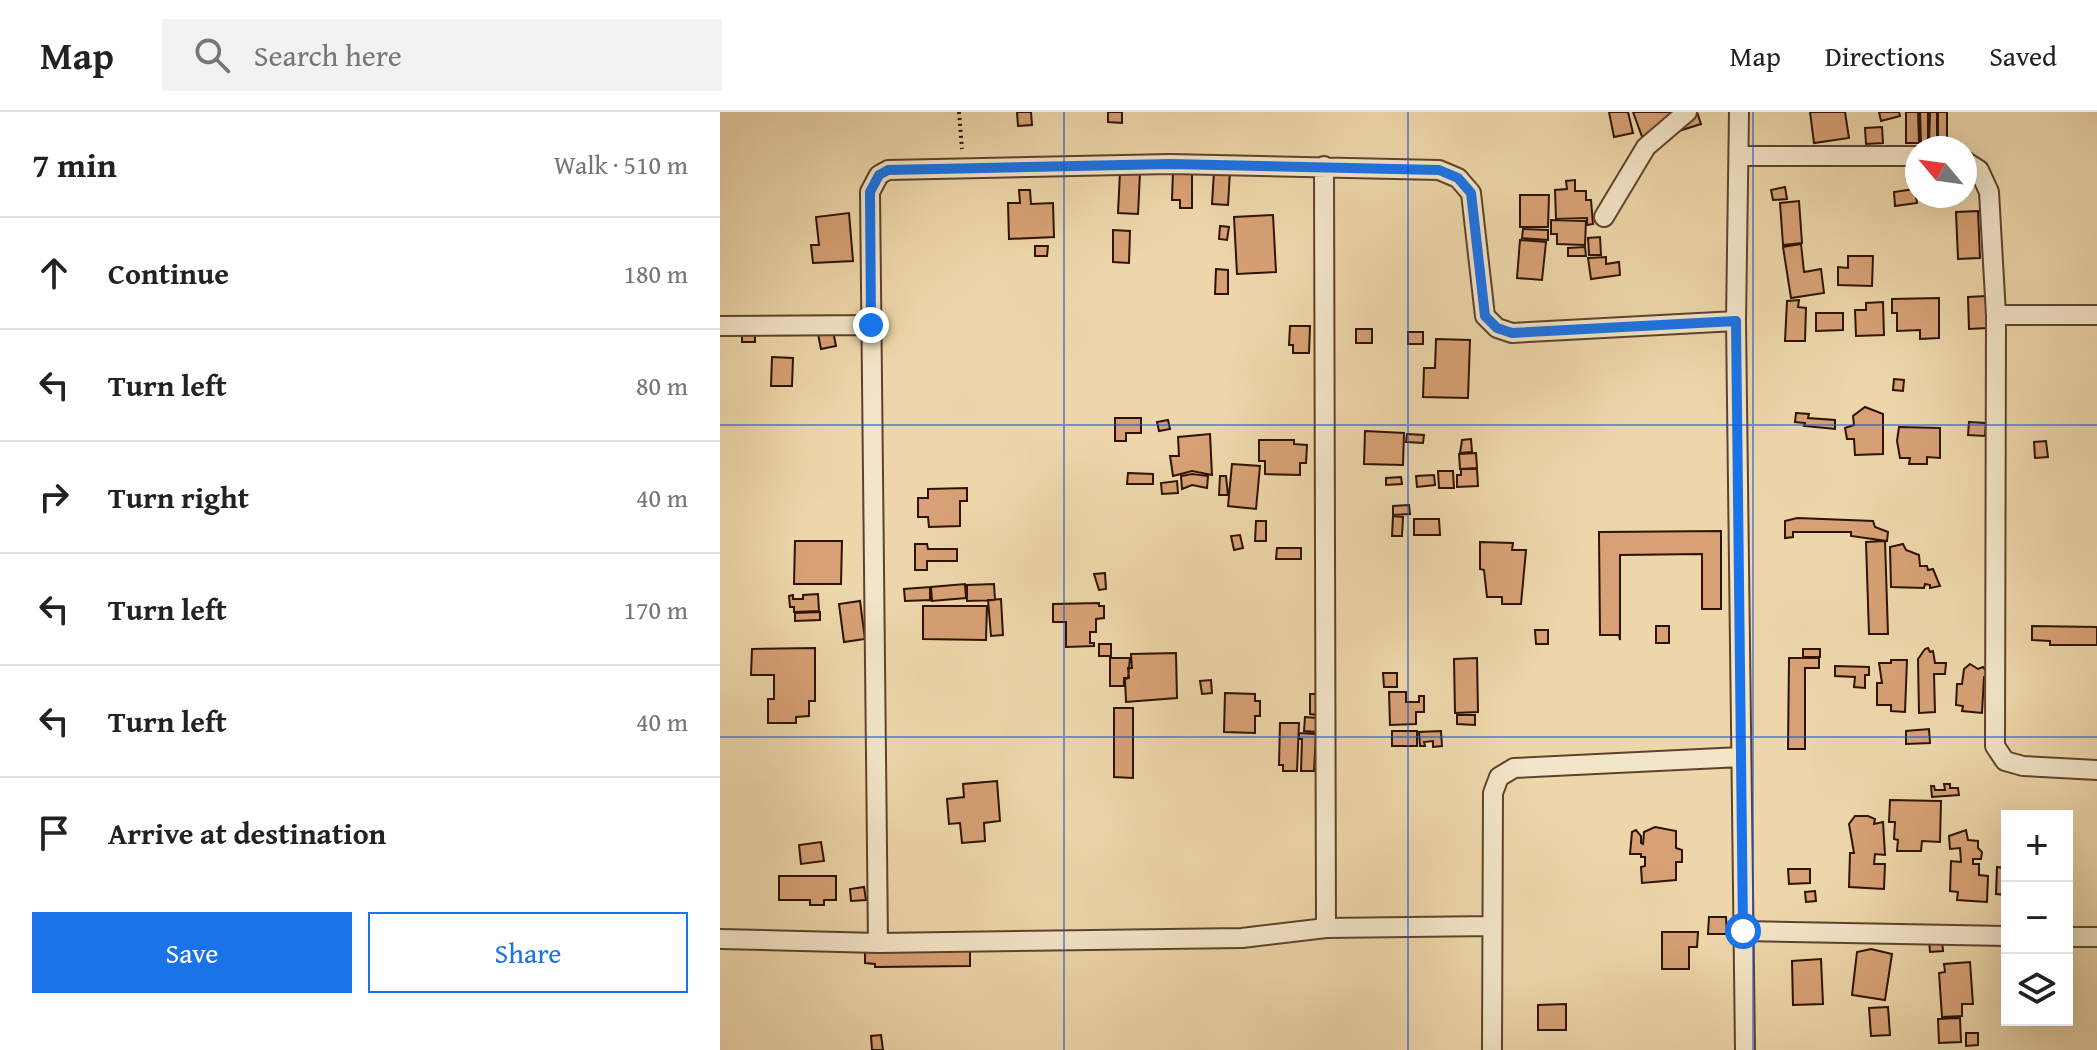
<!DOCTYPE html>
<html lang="en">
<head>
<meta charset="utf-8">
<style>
  :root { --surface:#fff; --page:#f2f2f2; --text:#222; --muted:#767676; --line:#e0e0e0; --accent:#1a73e8 }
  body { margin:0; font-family:"Gentium Book Plus",serif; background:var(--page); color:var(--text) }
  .controls { position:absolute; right:24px; bottom:24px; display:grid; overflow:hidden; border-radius:0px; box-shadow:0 8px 32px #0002 }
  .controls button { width:72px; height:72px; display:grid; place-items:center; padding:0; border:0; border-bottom:2px solid var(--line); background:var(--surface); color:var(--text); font:40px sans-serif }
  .compass { position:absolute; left:1185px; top:24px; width:72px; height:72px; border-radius:50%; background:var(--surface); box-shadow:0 8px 32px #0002; rotate:299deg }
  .stop { position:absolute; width:24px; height:24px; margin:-18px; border:6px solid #1a73e8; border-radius:50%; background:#fff }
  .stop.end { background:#1a73e8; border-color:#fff; box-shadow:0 2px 8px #0008 }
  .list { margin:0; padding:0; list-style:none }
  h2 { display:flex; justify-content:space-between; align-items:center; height:104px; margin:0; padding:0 32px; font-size:34px }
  h2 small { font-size:26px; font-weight:400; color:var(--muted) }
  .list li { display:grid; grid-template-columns:52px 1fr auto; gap:24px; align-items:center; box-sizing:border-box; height:112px; padding:0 32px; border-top:2px solid var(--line) }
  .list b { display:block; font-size:30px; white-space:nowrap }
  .list em { font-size:26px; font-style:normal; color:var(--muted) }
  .actions { display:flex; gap:16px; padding:24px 32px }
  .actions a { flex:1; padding:18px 0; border:2px solid var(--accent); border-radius:0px; text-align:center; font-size:28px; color:var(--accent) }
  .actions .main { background:var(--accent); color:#fff }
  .icon { flex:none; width:44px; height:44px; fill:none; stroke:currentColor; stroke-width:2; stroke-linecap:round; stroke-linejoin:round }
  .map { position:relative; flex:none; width:1377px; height:938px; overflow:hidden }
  header { display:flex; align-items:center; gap:48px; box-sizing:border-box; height:112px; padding:0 40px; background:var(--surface); border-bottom:2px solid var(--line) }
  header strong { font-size:38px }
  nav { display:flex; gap:44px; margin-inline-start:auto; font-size:28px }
  .search { width:560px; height:72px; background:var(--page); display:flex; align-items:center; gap:20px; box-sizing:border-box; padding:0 28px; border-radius:0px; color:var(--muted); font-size:30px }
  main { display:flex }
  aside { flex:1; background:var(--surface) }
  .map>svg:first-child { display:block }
  .building { fill:#d7a175; stroke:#2e1200; stroke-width:2 }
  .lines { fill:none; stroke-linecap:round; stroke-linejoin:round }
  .street-casing { stroke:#5e432a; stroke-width:22 }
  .path { stroke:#2e1200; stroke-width:4; stroke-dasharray:2 4; stroke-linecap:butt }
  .street { stroke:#f3e5c8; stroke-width:18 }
  .route { stroke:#1a73e8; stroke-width:10 }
  .grid { fill:none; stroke:#1d4ed8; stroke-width:2; stroke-opacity:0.55 }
</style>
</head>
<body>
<header>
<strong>Map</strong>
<div class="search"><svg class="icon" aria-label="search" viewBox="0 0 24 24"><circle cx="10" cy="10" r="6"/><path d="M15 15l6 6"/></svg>Search here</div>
<nav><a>Map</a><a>Directions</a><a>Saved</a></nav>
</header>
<main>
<aside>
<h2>7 min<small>Walk · 510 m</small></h2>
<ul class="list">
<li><svg class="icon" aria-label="ahead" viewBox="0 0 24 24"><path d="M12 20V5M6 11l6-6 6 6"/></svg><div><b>Continue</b></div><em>180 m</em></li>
<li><svg class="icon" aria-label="left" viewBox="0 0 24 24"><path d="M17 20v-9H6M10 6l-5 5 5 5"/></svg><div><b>Turn left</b></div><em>80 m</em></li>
<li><svg class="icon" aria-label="right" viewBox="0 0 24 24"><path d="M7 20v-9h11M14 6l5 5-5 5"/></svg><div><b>Turn right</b></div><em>40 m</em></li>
<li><svg class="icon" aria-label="left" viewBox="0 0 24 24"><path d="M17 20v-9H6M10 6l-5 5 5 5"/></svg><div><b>Turn left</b></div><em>170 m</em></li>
<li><svg class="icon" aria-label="left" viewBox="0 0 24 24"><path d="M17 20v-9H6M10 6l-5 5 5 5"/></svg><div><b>Turn left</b></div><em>40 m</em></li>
<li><svg class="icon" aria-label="arrive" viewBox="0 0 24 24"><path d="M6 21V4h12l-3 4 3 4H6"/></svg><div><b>Arrive at destination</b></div></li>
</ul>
<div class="actions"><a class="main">Save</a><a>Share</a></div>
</aside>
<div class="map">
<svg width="1377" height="938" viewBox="0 0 1377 938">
  <rect width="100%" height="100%" fill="#edd7aa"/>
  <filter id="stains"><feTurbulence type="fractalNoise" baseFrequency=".0025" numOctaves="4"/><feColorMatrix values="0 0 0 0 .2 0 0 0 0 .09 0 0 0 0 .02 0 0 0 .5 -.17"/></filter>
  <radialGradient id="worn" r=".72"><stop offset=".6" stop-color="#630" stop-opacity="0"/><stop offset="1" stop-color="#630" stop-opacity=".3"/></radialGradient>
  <path class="building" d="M297,0H311L312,13L298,14Z
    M388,0H402V11L388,10Z
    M889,0H908L913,21L894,25Z
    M913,0H977L981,12L924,30Z
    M1090,0H1125L1129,26L1094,31Z
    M1159,0H1179L1180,4L1161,9Z
    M1186,0H1198L1199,31H1186Z
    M1200,0H1208V31L1201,32Z
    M1210,0H1217V32H1209Z
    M1218,0H1227V31H1218Z
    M1162,15L1163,31L1146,32L1145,16Z
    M453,59L472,60V96H460V88H452Z
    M494,59H510L508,93L492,92Z
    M400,60L420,61L418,102L398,101Z
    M855,68V79H866V88H871L873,112L867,113V106L836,107L835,78L847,77L846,69Z
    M1065,75L1067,87L1053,88L1051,78Z
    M1195,77L1197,91L1175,94L1174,80Z
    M299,78H310L311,92L333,91L334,125L289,127L288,91H300Z
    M800,83H829L828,115H800Z
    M1079,89L1082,131L1063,133L1060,91Z
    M1258,99L1260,146L1238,147L1236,100Z
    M129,101L133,149L93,151L91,133H99L96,105Z
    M553,103L556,160L517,162L514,105Z
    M831,108L866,109L865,133L837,132V122H831Z
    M500,114L509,115L507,128L499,127Z
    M803,117L828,118V128L802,126Z
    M393,118L410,119L409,151L393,150Z
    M880,125L881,143H869L868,126Z
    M800,128L826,130L822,168L797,166Z
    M1081,132L1084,160L1101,157L1104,181L1071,186L1063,135Z
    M315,134H328L327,144H315Z
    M865,135L866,144H848V136Z
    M1128,144H1153L1152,174L1118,173V155L1128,156Z
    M886,145V152L899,150L900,163L871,167L868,146Z
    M496,157L508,158V182H495Z
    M1266,184L1267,216L1249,217L1248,185Z
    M1219,186V226L1200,227V218L1177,219V201H1172V187Z
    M1079,188L1078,195L1086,196L1085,229H1065L1067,189Z
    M1163,190L1164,223L1136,224L1135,198H1146V191Z
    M1096,201H1123V218L1096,219Z
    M570,214H590L589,241H573V233H569Z
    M636,217H652V231H636Z
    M22,218H35V230H22Z
    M113,219L116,234L101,237L98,222Z
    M688,220H703V232H688Z
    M716,227L750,228L748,286L703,285L704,256H715Z
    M52,245L73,246L72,274H51Z
    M1174,267L1184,268L1183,279L1173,278Z
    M1145,295L1163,302V342L1135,343L1134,327H1127L1125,316L1134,313L1133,304Z
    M1076,301L1089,302L1088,306L1115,308V317L1084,314L1085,311L1075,310Z
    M395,306H421V321H406V329H395Z
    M448,308L450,317L439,319L437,310Z
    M1249,310L1266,311L1265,324L1248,323Z
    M1179,315L1220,316V346L1207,345V352H1189L1190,346H1180L1177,329Z
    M645,319L684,321L683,353L644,352Z
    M490,322L492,363L472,359L453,364L450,344H459L458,325Z
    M687,322L704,323L703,331L686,330Z
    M751,327L752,340L740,341L742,328Z
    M539,328H574V332L587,333L586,351H580V363L545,362V349H539Z
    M1326,329L1328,345L1315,346L1314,330Z
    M756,341L757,356L740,357L739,342Z
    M512,352L540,354L536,397L508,394Z
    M741,357H757L758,374L737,375V363H741Z
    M718,359H733L734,376H719Z
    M408,361L433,362V372H407Z
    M472,362L488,364L487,376L472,373L462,377L461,364Z
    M714,363L715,373L697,375L696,364Z
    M500,364H506L508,383H499Z
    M681,365L682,372L666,373V366Z
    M457,369L458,381L442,382L441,371Z
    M247,376V389H240V414L209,415L208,405H198V386H208V377Z
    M689,393L690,402L673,403V394Z
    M673,404L683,405L682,424H672Z
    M1077,406L1153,409L1155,415L1168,420L1167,429L1131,424V420H1073V425L1065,426V409Z
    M694,407H719L720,423H694Z
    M536,409H546V429H535Z
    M1001,419V497H982V442L900,443V528L899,523H880L879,420Z
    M520,423L523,436L514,438L511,424Z
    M75,429H122L121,472H74Z
    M1165,429L1168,522H1149L1146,430Z
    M760,430L793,431L792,438H806L801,492H782V485H767L764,458L760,457Z
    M195,432H207L208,437H237V449H207V458H195Z
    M1183,432L1186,438L1199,443L1200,454H1207L1208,458L1213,457L1220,474L1210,476V473L1205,472L1204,476L1171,475L1170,435Z
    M557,436H581V447H556Z
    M385,461L386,477L379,478L374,462Z
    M245,472L246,486L212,489L211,475Z
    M274,472L275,488L247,489V473Z
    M210,475V488L185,489L184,477Z
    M98,482L99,499L74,500V495H70L69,484L73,483V487H83V483Z
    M281,487L283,523L271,524L268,488Z
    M140,489L145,527L124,530L119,492Z
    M379,491V494H384V506L376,507V520H370V531H374V534L346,535V510H333V492Z
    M203,494H267L266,528L203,527Z
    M100,500V508L75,509V501Z
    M936,514H949V531H936Z
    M1312,514L1377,515V533H1330V529L1312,528Z
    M815,518H828V532H816Z
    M379,532H391V544H379Z
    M95,536V589H89V604L76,605V611H48V587H54V563H31L32,537Z
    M1208,536L1210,540L1213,539L1215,551H1226L1225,562H1214L1215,600L1199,601L1198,547L1205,537Z
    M1083,537H1100V545H1083Z
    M456,541L457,586L406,590L405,567L409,566L408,556H412L411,542Z
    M390,546H410L408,566H404V574H390Z
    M757,546L758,600L735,601L734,547Z
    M1069,546H1099V556H1085V637H1068Z
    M1171,548H1187L1185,600L1171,599V593H1157V571H1162L1159,551H1171Z
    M1250,552L1258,557L1263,555L1271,564L1264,565L1262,601L1242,599L1243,594L1236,593L1237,572H1242L1244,557Z
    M1115,554L1149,555V563H1145V576L1134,575L1135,565L1115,564Z
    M663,561H677V575H664Z
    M491,568L492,581L482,582L480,569Z
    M669,580H686V590H699V584H704V600H696V612L670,613Z
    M505,581L535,582V589H540V604H535V621L504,620Z
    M590,582H599L598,603L590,602Z
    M394,596H413V666L394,665Z
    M737,603H755V613L737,612Z
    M585,605L597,606V620L584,619Z
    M560,611H579L577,659H563V653H559Z
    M1209,617L1210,631L1186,632V619Z
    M672,619H697V634H672Z
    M721,619L722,634L713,635V629L704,630L705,634H700L699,620Z
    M579,621L596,622L594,659H581L582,627H579Z
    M277,669L280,709L264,711L265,729L242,731L240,711L229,712L227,687L244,685L243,672Z
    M1224,672H1230V676H1238L1239,683L1212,685L1211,674H1214L1215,678H1225Z
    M1170,688L1221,689L1220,730L1202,729L1201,739H1177L1178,728L1174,727L1175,710H1169Z
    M1135,704H1148L1155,707L1154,712L1163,710L1165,743L1155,742L1154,752H1165L1164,777L1129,775L1130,741H1134L1129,712Z
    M935,715L956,719V736L962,738V750H956V768L922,771L921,755L925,754V745H921V742H910L912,720L916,718L921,724V731L923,732L924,720Z
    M1246,718L1248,728L1258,729V736L1262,740L1261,747H1253V752H1259V763L1268,764L1267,790L1237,788L1238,780L1230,779L1231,749L1241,750L1240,736L1230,737L1229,724Z
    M101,730L104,749L81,752L79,733Z
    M1284,752H1287V783L1276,782L1277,755L1284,756Z
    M1068,757H1090V771L1069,772Z
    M59,764H116V788H104V793H90V788H59Z
    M144,775L146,788L131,789L130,777Z
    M1095,779L1096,789L1086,790L1085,780Z
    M989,805H1006L1007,822H988Z
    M942,820H978L977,835H969V857H942Z
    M1209,828H1222L1223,839L1210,840Z
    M145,833L250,834V854L155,855V852L145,851Z
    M1151,837L1172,842L1165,888L1132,883L1137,840Z
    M1101,847L1103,892L1073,893L1072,849Z
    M1250,850L1253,892H1242V904L1222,905L1219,861L1225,860L1224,852Z
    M846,892V918H818V893Z
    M1168,895L1170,923L1151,924L1149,896Z
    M1240,906L1241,930L1219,931L1218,907Z
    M1246,921H1258V933L1246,934Z
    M161,923L163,938H152L151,924Z"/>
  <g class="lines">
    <defs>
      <path id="street" d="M1019,0L1016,209L1025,938
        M1019,44H1197
        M1245,49L1259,58L1269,80L1276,203L1275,634L1285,649L1303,654L1377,658
        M604,54L606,816
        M884,105L926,35L967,0
        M1276,203H1377
        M0,214L151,213
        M772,814L606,816L522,826L158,831L150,80L159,63L168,58L450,52L719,58L738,66L751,81L765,204L777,216L792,221L1016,209
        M1023,819L1287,824
        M1347,825H1377
        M0,827L158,831
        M772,938L773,681L779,665L794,656L1021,645"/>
    </defs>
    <use href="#street" class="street-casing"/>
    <path class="path" d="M239,0L242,37"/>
    <use href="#street" class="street"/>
  </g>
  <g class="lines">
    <path class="route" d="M151,213L150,80L159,63L168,58L450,52L719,58L738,66L751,81L765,204L777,216L792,221L1016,209L1023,819"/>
  </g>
  <path class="grid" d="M344,0V938M688,0V938M1033,0V938M0,313H1377M0,625H1377"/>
  <rect width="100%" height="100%" filter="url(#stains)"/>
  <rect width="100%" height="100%" fill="url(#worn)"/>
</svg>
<div class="controls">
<button>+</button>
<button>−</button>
<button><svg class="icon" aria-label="layers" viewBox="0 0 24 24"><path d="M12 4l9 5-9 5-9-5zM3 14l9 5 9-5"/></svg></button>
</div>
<svg class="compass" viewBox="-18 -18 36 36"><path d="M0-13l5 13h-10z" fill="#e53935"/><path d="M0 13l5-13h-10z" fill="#767676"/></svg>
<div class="stop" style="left:1023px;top:819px"></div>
<div class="stop end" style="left:151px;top:213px"></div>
</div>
</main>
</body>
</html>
